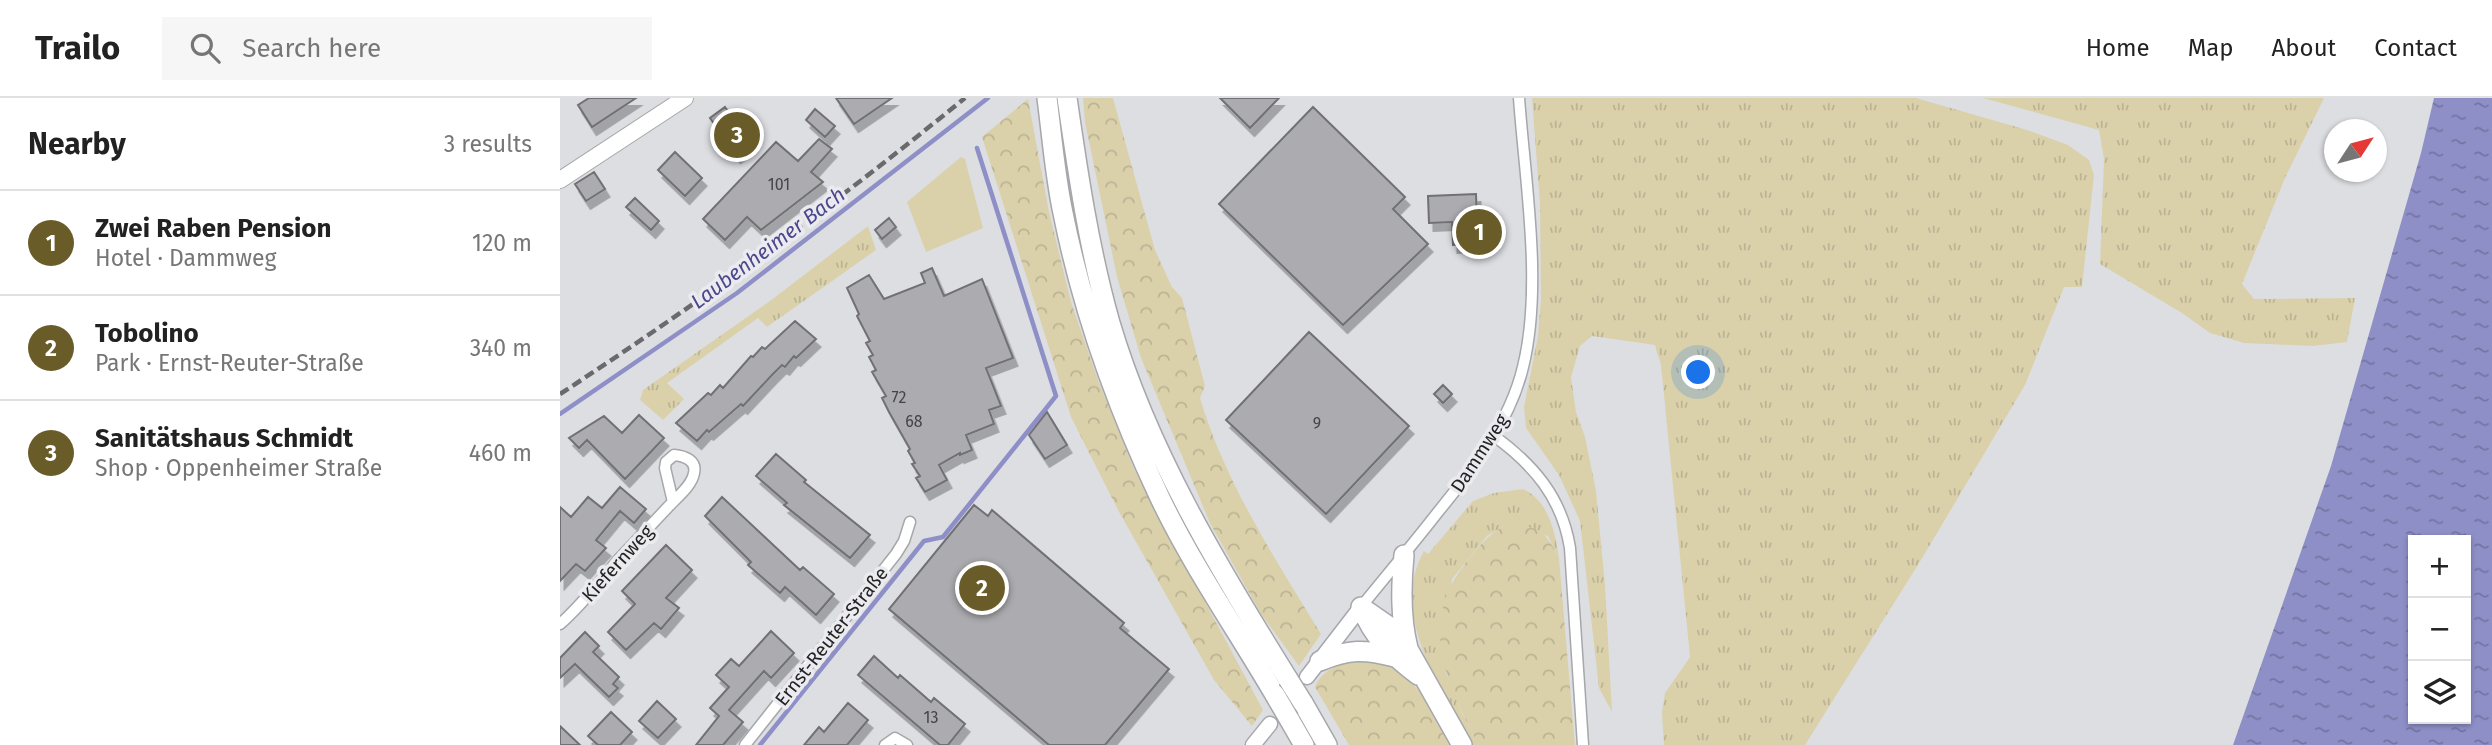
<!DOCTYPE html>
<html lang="en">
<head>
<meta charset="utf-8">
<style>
  :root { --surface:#fff; --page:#f6f6f6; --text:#222; --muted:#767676; --line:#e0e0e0; --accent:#695c29 }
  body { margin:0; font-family:"Fira Sans",sans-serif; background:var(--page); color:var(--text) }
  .controls { position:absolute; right:21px; bottom:21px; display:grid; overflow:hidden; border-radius:0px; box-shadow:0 2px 5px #0004 }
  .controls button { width:63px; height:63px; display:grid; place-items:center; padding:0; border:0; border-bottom:2px solid var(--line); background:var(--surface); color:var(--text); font:35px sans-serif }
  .compass { position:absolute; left:1764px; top:21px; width:63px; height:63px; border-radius:50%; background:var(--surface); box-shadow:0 2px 5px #0004; rotate:54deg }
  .you { position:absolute; left:1139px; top:275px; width:24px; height:24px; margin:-18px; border:5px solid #fff; border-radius:50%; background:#1a73e8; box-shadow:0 0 0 10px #1a73e833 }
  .badge { display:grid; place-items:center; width:46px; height:46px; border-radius:50%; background:var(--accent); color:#fff; font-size:23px; font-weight:700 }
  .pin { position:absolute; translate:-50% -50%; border:4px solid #fff; box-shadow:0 2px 7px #0006 }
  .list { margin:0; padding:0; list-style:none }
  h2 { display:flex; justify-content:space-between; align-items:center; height:91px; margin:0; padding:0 28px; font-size:30px }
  h2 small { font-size:23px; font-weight:400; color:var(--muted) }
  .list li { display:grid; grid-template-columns:46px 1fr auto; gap:21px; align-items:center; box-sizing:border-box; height:105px; padding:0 28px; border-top:2px solid var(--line) }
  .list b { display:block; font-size:26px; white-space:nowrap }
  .list p { margin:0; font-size:23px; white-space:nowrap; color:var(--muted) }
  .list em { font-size:23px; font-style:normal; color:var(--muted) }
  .icon { flex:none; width:38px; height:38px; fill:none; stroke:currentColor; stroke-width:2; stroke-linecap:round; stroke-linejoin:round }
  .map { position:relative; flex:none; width:1932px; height:647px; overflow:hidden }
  header { display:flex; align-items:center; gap:42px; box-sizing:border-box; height:98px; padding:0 35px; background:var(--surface); border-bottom:2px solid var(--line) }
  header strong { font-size:33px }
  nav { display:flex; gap:38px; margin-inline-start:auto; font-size:24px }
  .search { width:490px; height:63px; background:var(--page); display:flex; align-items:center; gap:18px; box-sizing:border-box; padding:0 24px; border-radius:0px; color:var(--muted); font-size:26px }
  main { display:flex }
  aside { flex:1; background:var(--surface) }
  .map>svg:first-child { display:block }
  .grass { fill:url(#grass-tufts) }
  .forest { fill:url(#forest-crowns) }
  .garden { fill:#dad1ab }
  .water { fill:url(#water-ripples); fill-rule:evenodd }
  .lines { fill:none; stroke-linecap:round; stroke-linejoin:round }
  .stream { stroke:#8e8fc7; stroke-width:4.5 }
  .building { fill:#acacb0; stroke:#717174; stroke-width:2; filter:url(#shadow) }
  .minor-casing { stroke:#a6a7aa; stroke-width:13 }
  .tertiary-casing { stroke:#a6a7aa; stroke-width:17 }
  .secondary-casing { stroke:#a6a7aa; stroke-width:18 }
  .trunk-casing { stroke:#a6a7aa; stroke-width:22 }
  .minor { stroke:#fff; stroke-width:10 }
  .tertiary { stroke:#fff; stroke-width:14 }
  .secondary { stroke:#fff; stroke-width:16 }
  .trunk { stroke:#fff; stroke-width:19 }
  .rail { stroke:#6a6a6d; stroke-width:4.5; stroke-dasharray:10 5; stroke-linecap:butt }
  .trunk-bridge-casing { stroke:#a6a7aa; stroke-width:22; stroke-linecap:butt }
  .trunk-bridge { stroke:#fff; stroke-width:19 }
  .labels { text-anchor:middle; stroke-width:7; stroke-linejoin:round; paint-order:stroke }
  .number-label { font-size:16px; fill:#454547 }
  .street-label { font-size:19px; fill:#232324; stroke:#ebebef }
  .water-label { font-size:21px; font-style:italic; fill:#4b488e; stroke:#ebebef }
</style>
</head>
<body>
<header>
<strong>Trailo</strong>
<div class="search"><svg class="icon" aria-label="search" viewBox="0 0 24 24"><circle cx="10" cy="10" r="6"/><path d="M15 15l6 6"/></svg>Search here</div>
<nav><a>Home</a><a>Map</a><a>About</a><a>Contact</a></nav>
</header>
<main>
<aside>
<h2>Nearby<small>3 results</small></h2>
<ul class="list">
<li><span class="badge">1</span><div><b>Zwei Raben Pension</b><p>Hotel · Dammweg</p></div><em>120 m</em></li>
<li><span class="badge">2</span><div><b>Tobolino</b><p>Park · Ernst-Reuter-Straße</p></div><em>340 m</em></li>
<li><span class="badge">3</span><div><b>Sanitätshaus Schmidt</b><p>Shop · Oppenheimer Straße</p></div><em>460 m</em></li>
</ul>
</aside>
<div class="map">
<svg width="1932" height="647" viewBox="0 0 1932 647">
  <defs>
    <pattern id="grass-tufts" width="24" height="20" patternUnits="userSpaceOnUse" patternTransform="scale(1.75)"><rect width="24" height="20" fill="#dad1ab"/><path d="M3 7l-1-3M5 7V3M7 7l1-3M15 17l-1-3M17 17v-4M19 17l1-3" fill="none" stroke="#bbb393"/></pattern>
    <pattern id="forest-crowns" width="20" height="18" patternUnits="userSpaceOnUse" patternTransform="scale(1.75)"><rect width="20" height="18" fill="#dad1ab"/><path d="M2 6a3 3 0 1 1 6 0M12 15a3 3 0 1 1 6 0" fill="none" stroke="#bbb393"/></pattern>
    <pattern id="water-ripples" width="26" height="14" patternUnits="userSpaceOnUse" patternTransform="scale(1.75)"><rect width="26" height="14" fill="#8e8fc7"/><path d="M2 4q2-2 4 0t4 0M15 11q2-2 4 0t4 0" fill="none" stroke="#7474a1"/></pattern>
    <filter id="shadow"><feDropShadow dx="4.5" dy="8" stdDeviation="0" flood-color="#0004"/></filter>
  </defs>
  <rect width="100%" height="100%" fill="#dddee2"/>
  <path class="grass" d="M972,0H1356L1467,32L1508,47L1529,62L1534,77L1522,189H1504L1465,287L1361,462L1245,647H1104L1102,615L1105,595L1130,559L1101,267L1095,247L1032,238L1020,248L1011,279L1016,314L1025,339L1036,393L1045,487L1052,614L1039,590L1020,423L999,377L966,330L964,309L978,238L981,201L980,106Z
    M1423,0H1764L1725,80L1682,186L1694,201L1795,200L1787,244L1753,248L1684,245L1650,235L1622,215L1540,166L1544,61L1539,32Z
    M308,128L316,152L207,229L198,220L107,285L124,301L103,322L80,302L83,292L210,203Z
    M963,391C989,403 995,434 999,460L988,438L945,427L927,438L892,481L886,575L902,615L919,647H911C882,592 828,516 864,453L868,456L913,403L934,395Z"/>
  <path class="forest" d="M523,0H553L595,152L612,189L622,200L645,288L640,300C665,384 715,461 761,536L739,568L701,516L650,425L581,260L557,179L525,24Z
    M468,1L489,114L511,204L538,282L575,373L703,612L692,628L654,582L558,412L511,319L422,39Z
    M945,427C978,428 984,430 999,460L1015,647H919C886,586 857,524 907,463C920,447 928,437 945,427Z
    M793,562C803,563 817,562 826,566C859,581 875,617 892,647H789L755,589C761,573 777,567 793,562Z"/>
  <path class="garden" d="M401,59L405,61L423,130L366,154L347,104Z"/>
  <path class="water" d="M1874,0H1932V647H1673L1771,368L1861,55ZM1853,442H1906V621H1853Z"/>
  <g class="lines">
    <path class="stream" d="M0,316L177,195L428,0
      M200,647L364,443L383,439L496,298L417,50"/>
  </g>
  <path class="building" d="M29,0H76L32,29L18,7Z
    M276,0H332L294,26Z
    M660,0H719L690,30Z
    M165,9L192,46L176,57L150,20Z
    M753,9L845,99L833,111L868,146L783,227L659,106Z
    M255,11L275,28L265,39L246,22Z
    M259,41L272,51L251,74L263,84L201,132L187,119L165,142L143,121L216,44L238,63Z
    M115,54L142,80L125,98L98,72Z
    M34,74L45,91L26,103L15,86Z
    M916,96L917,124L923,123L924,145L893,147L892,124L869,125L868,98Z
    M75,100L99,123L91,132L66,109Z
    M329,120L336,129L322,141L315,132Z
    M372,170L384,198L422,181L453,260L426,270L441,308L429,312L434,326L406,337L412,352L400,357V355L379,367L387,382L365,394L356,380L360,378L352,366L355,365L348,353L350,351L329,314L322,300L326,298L312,274L316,272L309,259L313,257L306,245L310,243L297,218L299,216L287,190L309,177L324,201L365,185L361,175Z
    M235,223L256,241L236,260L234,258L225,269L222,267L212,277L183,308L181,306L149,334L147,332L137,343L116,325L148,295L151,297L160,287L163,290L191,258L193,259L202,249L205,251Z
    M749,234L849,328L766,416L666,322Z
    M883,287L892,296L883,305L874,296Z
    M487,314L507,347L485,361L469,337Z
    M79,317L104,340L65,381L27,342L19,350L9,340L44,318L62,335Z
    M216,356L246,382L244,384L310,437L290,460L224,407L227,405L196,378Z
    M60,389L86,411L74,425L60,413L36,442L46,450L25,473L16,466L0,483V409L11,419L28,399L42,410Z
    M162,399L240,472L243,469L274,496L256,517L225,489L220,495L188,467L191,464L145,418Z
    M414,407L428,418L432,412L564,525L560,530L609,571L545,647H489L329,511Z
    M106,447L132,472L106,500L119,510L101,531L94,525L66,552L48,534L75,506L62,493Z
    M211,533L234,555L211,580L204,573L169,612L183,624L163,647H136L159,618L150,610L169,589L156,577L171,561L179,568Z
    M25,534L39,548L33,554L59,579L53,586L58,590L49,599L15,566L0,580V560Z
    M314,558L338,580L340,577L371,604L374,600L405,626L388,647H380L298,577Z
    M97,603L116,621L98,640L79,623Z
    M288,605L308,622L287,647H244L259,629L264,634Z
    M51,614L72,634L60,647H38L28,638Z
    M0,628L20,647H0Z"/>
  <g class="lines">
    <defs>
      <path id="minor" d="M934,338C974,367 1002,400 1010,450L1023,647
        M801,509C827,477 853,446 878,414C913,371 950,324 963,269C983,188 965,83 959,0
        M0,526C22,507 40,483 59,461C75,444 91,427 108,409C116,400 132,388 134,375C137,362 124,358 114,357L106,364L105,370L113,404
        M185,647L336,456L344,443L350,424
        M325,647L335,640L347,647"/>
      <path id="tertiary" d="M747,579L801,509
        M693,647L710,626"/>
      <path id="secondary" d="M0,82L125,0"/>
      <path id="trunk" d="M487,0C492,38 495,78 503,115C523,215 557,309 600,400C633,469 677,532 715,597
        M507,0C518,76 529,151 550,225C588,353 658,469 728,581
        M844,457C841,488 840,519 848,550
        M801,509L827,527L848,551L902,647
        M802,510C812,538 834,559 858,577
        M760,563C789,551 804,551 835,559
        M743,605L767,647
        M729,621L744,647"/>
    </defs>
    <use href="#minor" class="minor-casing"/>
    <use href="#tertiary" class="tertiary-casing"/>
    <use href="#secondary" class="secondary-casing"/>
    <use href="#trunk" class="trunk-casing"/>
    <use href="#minor" class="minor"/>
    <use href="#tertiary" class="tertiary"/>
    <use href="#secondary" class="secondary"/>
    <use href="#trunk" class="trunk"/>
    <path class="rail" d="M0,296C141,204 275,106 405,0"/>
    <defs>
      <path id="trunk-bridge" d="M728,581L743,605
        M715,597L729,621"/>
    </defs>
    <use href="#trunk-bridge" class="trunk-bridge-casing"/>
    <use href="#trunk-bridge" class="trunk-bridge"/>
  </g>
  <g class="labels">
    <g class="number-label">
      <text x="219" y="92">101</text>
      <text x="339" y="305">72</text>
      <text x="354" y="329">68</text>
      <text x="757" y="331">9</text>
      <text x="371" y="625">13</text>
    </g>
    <g class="street-label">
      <text transform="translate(919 355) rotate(-57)" y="7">Dammweg</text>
      <text transform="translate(57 465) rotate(-48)" y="7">Kiefernweg</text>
      <text transform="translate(271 538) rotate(-52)" y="7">Ernst-Reuter-Straße</text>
    </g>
    <g class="water-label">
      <text transform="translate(208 150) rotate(-37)" y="7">Laubenheimer Bach</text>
    </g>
  </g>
</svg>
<div class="controls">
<button>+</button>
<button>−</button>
<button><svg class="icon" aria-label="layers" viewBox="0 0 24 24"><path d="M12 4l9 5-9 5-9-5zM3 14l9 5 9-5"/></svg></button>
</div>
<svg class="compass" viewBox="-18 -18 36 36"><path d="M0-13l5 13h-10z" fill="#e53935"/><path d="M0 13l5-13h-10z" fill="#767676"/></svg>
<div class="you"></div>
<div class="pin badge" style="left:919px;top:134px">1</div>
<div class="pin badge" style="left:422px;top:490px">2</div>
<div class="pin badge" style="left:177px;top:37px">3</div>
</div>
</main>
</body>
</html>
